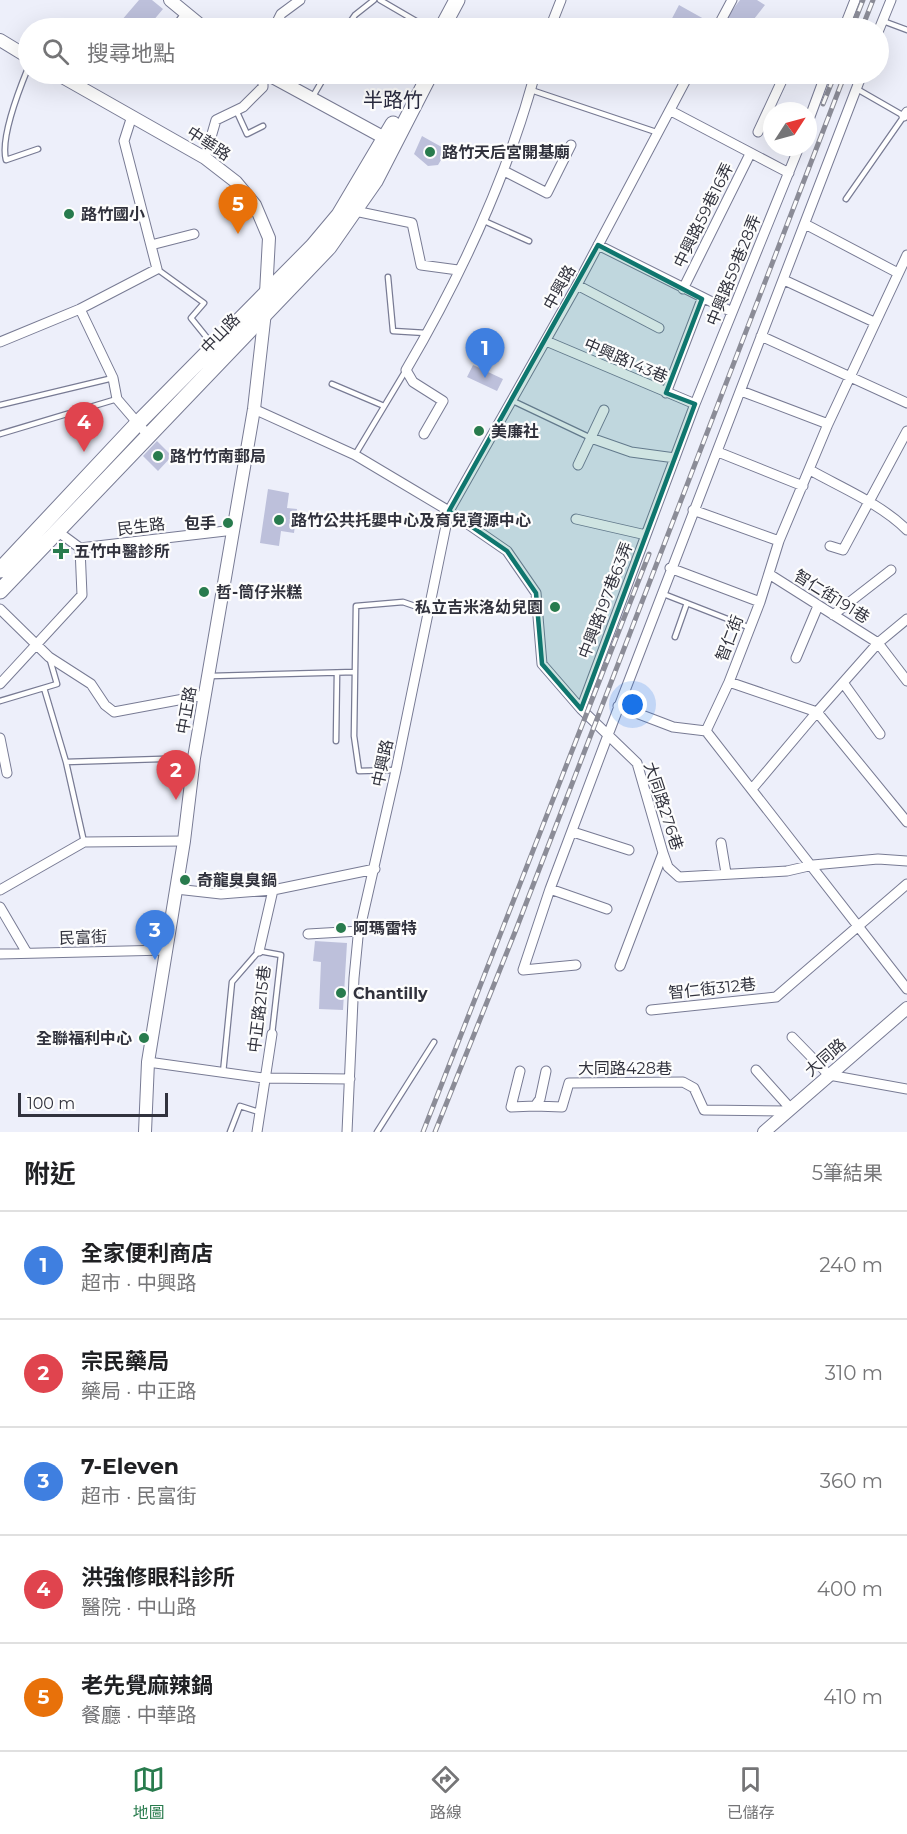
<!DOCTYPE html>
<html lang="zh-TW">
<head>
<meta charset="utf-8">
<style>
  :root { --surface:#fff; --page:#f2f2f2; --text:#202124; --muted:#757577; --line:#e0e0e0; --accent:#287b4d }
  body { margin:0; font-family:Montserrat,"Noto Sans TC",sans-serif; background:var(--page); color:var(--text) }
  .compass { position:absolute; left:763px; top:102px; width:54px; height:54px; border-radius:50%; background:var(--surface); box-shadow:0 6px 24px #0002; rotate:54deg }
  .scale { position:absolute; left:18px; bottom:15px; width:150px; box-sizing:border-box; padding-left:6px; border:3px solid #31323d; border-top:0; font-size:16px; line-height:21px; white-space:nowrap; color:#31323d; -webkit-text-stroke:4px #fdfdfd; paint-order:stroke }
  .you { position:absolute; left:633px; top:705px; width:21px; height:21px; margin:-15px; border:4px solid #fff; border-radius:50%; background:#1a73e8; box-shadow:0 0 0 9px #1a73e833 }
  .badge { display:grid; place-items:center; width:39px; height:39px; border-radius:50%; background:var(--accent); color:#fff; font-size:20px; font-weight:700 }
  .pin { position:absolute; translate:-50% -50px; filter:drop-shadow(0 2px 3px #0008) }
  .pin::after { content:''; position:absolute; top:32px; width:21px; height:18px; background:inherit; clip-path:polygon(0 0,100% 0,50% 100%) }
  .list { margin:0; padding:0; list-style:none }
  h2 { display:flex; justify-content:space-between; align-items:center; height:78px; margin:0; padding:0 24px; font-size:26px }
  h2 small { font-size:20px; font-weight:400; color:var(--muted) }
  .list li { display:grid; grid-template-columns:39px 1fr auto; gap:18px; align-items:center; box-sizing:border-box; height:108px; padding:0 24px; border-top:2px solid var(--line) }
  .list b { display:block; font-size:22px; white-space:nowrap }
  .list p { margin:0; font-size:20px; white-space:nowrap; color:var(--muted) }
  .list em { font-size:20px; font-style:normal; color:var(--muted) }
  .icon { flex:none; width:33px; height:33px; fill:none; stroke:currentColor; stroke-width:2; stroke-linecap:round; stroke-linejoin:round }
  .map { position:relative; flex:none; width:907px; height:1132px; overflow:hidden }
  .search { position:absolute; background:var(--surface); box-shadow:0 6px 24px #0002; left:18px; right:18px; top:18px; height:66px; display:flex; align-items:center; gap:15px; box-sizing:border-box; padding:0 21px; border-radius:33px; color:var(--muted); font-size:22px }
  .sheet { height:618px; background:var(--surface) }
  nav { display:flex; justify-content:space-around; align-items:center; box-sizing:border-box; height:84px; border-top:2px solid var(--line); background:var(--surface); font-size:16px; color:var(--muted) }
  nav a { display:grid; justify-items:center; gap:3px }
  nav .on { color:var(--accent) }
  .map>svg:first-child { display:block }
  .building { fill:#bdc0db }
  .lines { fill:none; stroke-linecap:round; stroke-linejoin:round }
  .service-casing { stroke:#787b94; stroke-width:7 }
  .minor-casing { stroke:#787b94; stroke-width:11 }
  .tertiary-casing { stroke:#787b94; stroke-width:14 }
  .primary-casing { stroke:#787b94; stroke-width:17 }
  .service { stroke:#fff; stroke-width:4.5 }
  .minor { stroke:#fff; stroke-width:9 }
  .tertiary { stroke:#fff; stroke-width:12 }
  .primary { stroke:#fff; stroke-width:15 }
  .rail-casing { stroke:#8b8c97; stroke-width:5 }
  .rail { stroke:#fdfdfd; stroke-width:3; stroke-dasharray:9; stroke-linecap:butt }
  .marked { fill:#0f766e; fill-opacity:0.2; stroke:#0f766e; stroke-width:4.5; stroke-linejoin:round }
  .poi-dot { fill:#287b4d; stroke:#fdfdfd; stroke-width:2 }
  .labels { text-anchor:middle; stroke-width:4.5; stroke-linejoin:round; paint-order:stroke }
  .street-label { font-size:16px; fill:#31323d; stroke:#fdfdfd }
  .poi-label { font-size:16px; font-weight:bold; fill:#31323d; stroke:#fdfdfd; text-anchor:start }
  .quarter-label { font-size:20px; fill:#292a3f; stroke:#fdfdfd }
</style>
</head>
<body>
<div class="map">
<svg width="907" height="1132" viewBox="0 0 907 1132">
  <rect width="100%" height="100%" fill="#edeffa"/>
  <path class="building" d="M139,0H152L163,9L147,28H115Z
    M740,0H757L765,5L747,28H734L724,21Z
    M679,5L704,19L700,28H667Z
    M422,136L447,150L438,165L428,166L414,154Z
    M473,365L503,379L497,391L467,377Z
    M157,441L172,456L158,471L143,456Z
    M268,489L289,493L287,508L297,509L294,533L281,531L279,546L260,543Z
    M315,941L347,943L343,1010L319,1009L321,962L313,961Z"/>
  <g class="lines">
    <defs>
      <path id="service" d="M380,0L428,28
        M883,21L907,30
        M553,22L571,28
        M173,28L184,13
        M346,28L355,15L374,0
        M28,68C19,90 0,138 6,160L38,149
        M857,89L904,116
        M531,90L659,133
        M312,98L326,74
        M236,110L247,134L263,126
        M846,199L904,116
        M482,220L529,241
        M157,269L204,303L191,318L212,344
        M388,277L393,331L426,333
        M332,384L384,406
        M513,401L591,438
        M0,405L113,378
        M0,434L117,399
        M355,455L406,370
        M661,593L748,627
        M675,637L687,603
        M211,676L355,672
        M44,688L66,762L84,842
        M0,701L57,684L50,660
        M336,741L337,673
        M66,762L192,758
        M396,770L359,771L354,736L356,606L403,602L429,611
        M223,1073L232,982L259,951L281,955L272,1034
        M230,1132L240,1106L259,1112
        M377,1132L434,1042"/>
      <path id="minor" d="M274,28L281,14L300,0
        M550,28L561,0
        M717,28L732,0
        M844,28L855,0
        M878,32L891,0
        M671,111L789,173
        M904,116L907,112
        M808,122L825,76
        M758,132L785,74
        M205,158L216,120L243,107L263,87V74
        M504,171L547,193L571,145
        M355,211L412,223L421,265L458,270
        M805,224L898,273
        M151,245L194,234
        M598,245L732,312
        M907,255L828,424L779,541L760,602L729,682L706,731L907,989
        M784,280L874,322
        M577,285L659,328
        M683,289L750,154
        M80,309L157,269L124,141L132,116
        M761,336L907,403
        M546,341L695,404
        M0,342L80,309L113,378L117,399L147,434
        M741,391L828,424
        M666,393L702,299
        M254,409L355,455L449,511L507,551L536,593L542,664L581,709L608,735L862,74
        M424,434L443,401L413,382L406,370C460,278 507,177 535,74
        M591,438L631,452L675,458
        M718,452L803,486
        M578,465L604,410
        M810,470C842,488 881,504 907,530
        M693,510L779,541
        M576,519L646,535L581,709
        M57,531L80,548L234,530
        M646,535L695,404L799,147
        M830,546L843,550L907,431
        M670,568L760,602
        M769,574L878,643L907,681
        M0,609L49,657L91,684L105,705L114,712L205,695
        M833,615L891,570
        M907,619L878,643L817,712L907,822
        M796,658L818,606
        M729,682L817,712L752,789
        M0,684L82,595L80,548
        M844,684L880,734
        M618,706L673,727L706,731
        M0,738L7,773
        M573,832L629,850
        M721,843L726,873
        M176,889L221,894L273,890L375,869
        M550,889L607,909
        M0,890L84,842L184,841
        M0,907L27,953
        M308,934L360,931
        M259,951L273,890
        M0,954L167,950
        M576,965L523,970L550,889L608,735L637,763L663,853L668,867L679,877L787,871L813,865L878,859L907,861
        M620,966L663,853
        M651,1010L776,997L907,884
        M792,1037L829,1075L907,1089
        M148,1062L263,1078L350,1079
        M756,1070L791,1109
        M520,1071L511,1107L535,1106L540,1099L546,1071
        M535,1106L562,1107L569,1083L683,1082L694,1088L704,1110L788,1111
        M257,1132L272,1034
        M347,1132L354,978L358,937L396,770L449,511L577,285L689,74"/>
      <path id="tertiary" d="M170,0L204,28
        M0,40L28,57
        M57,74L205,158L236,182L255,205L269,238L265,312L254,409L194,758L184,841L148,1062L145,1132
        M267,74L392,142
        M764,1132L907,1008"/>
      <path id="primary" d="M442,28L457,0
        M0,570L137,424L313,246L339,215L393,124
        M0,591L329,247L375,181L430,74"/>
    </defs>
    <use href="#service" class="service-casing"/>
    <use href="#minor" class="minor-casing"/>
    <use href="#tertiary" class="tertiary-casing"/>
    <use href="#primary" class="primary-casing"/>
    <use href="#service" class="service"/>
    <use href="#minor" class="minor"/>
    <use href="#tertiary" class="tertiary"/>
    <use href="#primary" class="primary"/>
    <defs>
      <path id="rail" d="M852,28L863,0
        M862,28L873,0
        M823,104L835,74
        M423,1132L649,554
        M435,1132L517,927L845,74"/>
    </defs>
    <use href="#rail" class="rail-casing"/>
    <use href="#rail" class="rail"/>
  </g>
  <path class="marked" d="M598,245L702,299L666,393L695,404L581,709L542,664L536,593L507,551L449,511Z"/>
  <g class="poi-dot">
    <circle cx="430" cy="152" r="6"/>
    <circle cx="69" cy="214" r="6"/>
    <circle cx="479" cy="431" r="6"/>
    <circle cx="158" cy="456" r="6"/>
    <circle cx="279" cy="520" r="6"/>
    <circle cx="228" cy="523" r="6"/>
    <path d="M58 542h6v6h6v6h-6v6h-6v-6h-6v-6h6z"/>
    <circle cx="204" cy="592" r="6"/>
    <circle cx="555" cy="607" r="6"/>
    <circle cx="185" cy="880" r="6"/>
    <circle cx="341" cy="928" r="6"/>
    <circle cx="341" cy="993" r="6"/>
    <circle cx="144" cy="1038" r="6"/>
  </g>
  <g class="labels">
    <g class="street-label">
      <text transform="translate(209 143) rotate(33)" y="6">中華路</text>
      <text transform="translate(703 215) rotate(-64)" y="6">中興路59巷16弄</text>
      <text transform="translate(733 270) rotate(-68)" y="6">中興路59巷28弄</text>
      <text transform="translate(559 287) rotate(-61)" y="6">中興路</text>
      <text transform="translate(220 333) rotate(-46)" y="6">中山路</text>
      <text transform="translate(626 360) rotate(23)" y="6">中興路143巷</text>
      <text transform="translate(141 526) rotate(-7)" y="6">民生路</text>
      <text transform="translate(832 596) rotate(32)" y="6">智仁街191巷</text>
      <text transform="translate(605 600) rotate(-69)" y="6">中興路197巷63弄</text>
      <text transform="translate(729 638) rotate(-69)" y="6">智仁街</text>
      <text transform="translate(186 710) rotate(-80)" y="6">中正路</text>
      <text transform="translate(382 763) rotate(-78)" y="6">中興路</text>
      <text transform="translate(664 806) rotate(72)" y="6">大同路276巷</text>
      <text transform="translate(83 937) rotate(-2)" y="6">民富街</text>
      <text transform="translate(712 988) rotate(-6)" y="6">智仁街312巷</text>
      <text transform="translate(259 1009) rotate(-83)" y="6">中正路215巷</text>
      <text transform="translate(825 1057) rotate(-41)" y="6">大同路</text>
      <text x="625" y="1074">大同路428巷</text>
    </g>
    <g class="poi-label">
      <text x="442" y="158">路竹天后宮開基廟</text>
      <text x="81" y="220">路竹國小</text>
      <text x="491" y="437">美廉社</text>
      <text x="170" y="462">路竹竹南郵局</text>
      <text x="291" y="526">路竹公共托嬰中心及育兒資源中心</text>
      <text x="216" y="529" text-anchor="end">包手</text>
      <text x="74" y="557">五竹中醫診所</text>
      <text x="216" y="598">哲-筒仔米糕</text>
      <text x="543" y="613" text-anchor="end">私立吉米洛幼兒園</text>
      <text x="197" y="886">奇龍臭臭鍋</text>
      <text x="353" y="934">阿瑪雷特</text>
      <text x="353" y="999">Chantilly</text>
      <text x="132" y="1044" text-anchor="end">全聯福利中心</text>
    </g>
    <g class="quarter-label">
      <text x="393" y="107">半路竹</text>
    </g>
  </g>
</svg>
<svg class="compass" viewBox="-18 -18 36 36"><path d="M0-13l5 13h-10z" fill="#e53935"/><path d="M0 13l5-13h-10z" fill="#757577"/></svg>
<div class="scale">100 m</div>
<div class="you"></div>
<div class="pin badge" style="left:485px;top:378px;background:#3f7fe0">1</div>
<div class="pin badge" style="left:176px;top:800px;background:#e0444e">2</div>
<div class="pin badge" style="left:155px;top:960px;background:#3f7fe0">3</div>
<div class="pin badge" style="left:84px;top:452px;background:#e0444e">4</div>
<div class="pin badge" style="left:238px;top:234px;background:#e8710a">5</div>
<div class="search"><svg class="icon" aria-label="search" viewBox="0 0 24 24"><circle cx="10" cy="10" r="6"/><path d="M15 15l6 6"/></svg>搜尋地點</div>
</div>
<section class="sheet">
<h2>附近<small>5筆結果</small></h2>
<ul class="list">
<li><span class="badge" style="background:#3f7fe0">1</span><div><b>全家便利商店</b><p>超市 · 中興路</p></div><em>240 m</em></li>
<li><span class="badge" style="background:#e0444e">2</span><div><b>宗民藥局</b><p>藥局 · 中正路</p></div><em>310 m</em></li>
<li><span class="badge" style="background:#3f7fe0">3</span><div><b>7-Eleven</b><p>超市 · 民富街</p></div><em>360 m</em></li>
<li><span class="badge" style="background:#e0444e">4</span><div><b>洪強修眼科診所</b><p>醫院 · 中山路</p></div><em>400 m</em></li>
<li><span class="badge" style="background:#e8710a">5</span><div><b>老先覺麻辣鍋</b><p>餐廳 · 中華路</p></div><em>410 m</em></li>
</ul>
</section>
<nav>
<a class="on"><svg class="icon" aria-label="map" viewBox="0 0 24 24"><path d="M3 6l6-2 6 2 6-2v14l-6 2-6-2-6 2zM9 4v14M15 6v14"/></svg>地圖</a>
<a><svg class="icon" aria-label="directions" viewBox="0 0 24 24"><path d="M12 3l9 9-9 9-9-9zM9 14v-3h6M13 9l2 2-2 2"/></svg>路線</a>
<a><svg class="icon" aria-label="saved" viewBox="0 0 24 24"><path d="M7 4h10v16l-5-4-5 4z"/></svg>已儲存</a>
</nav>
</body>
</html>
